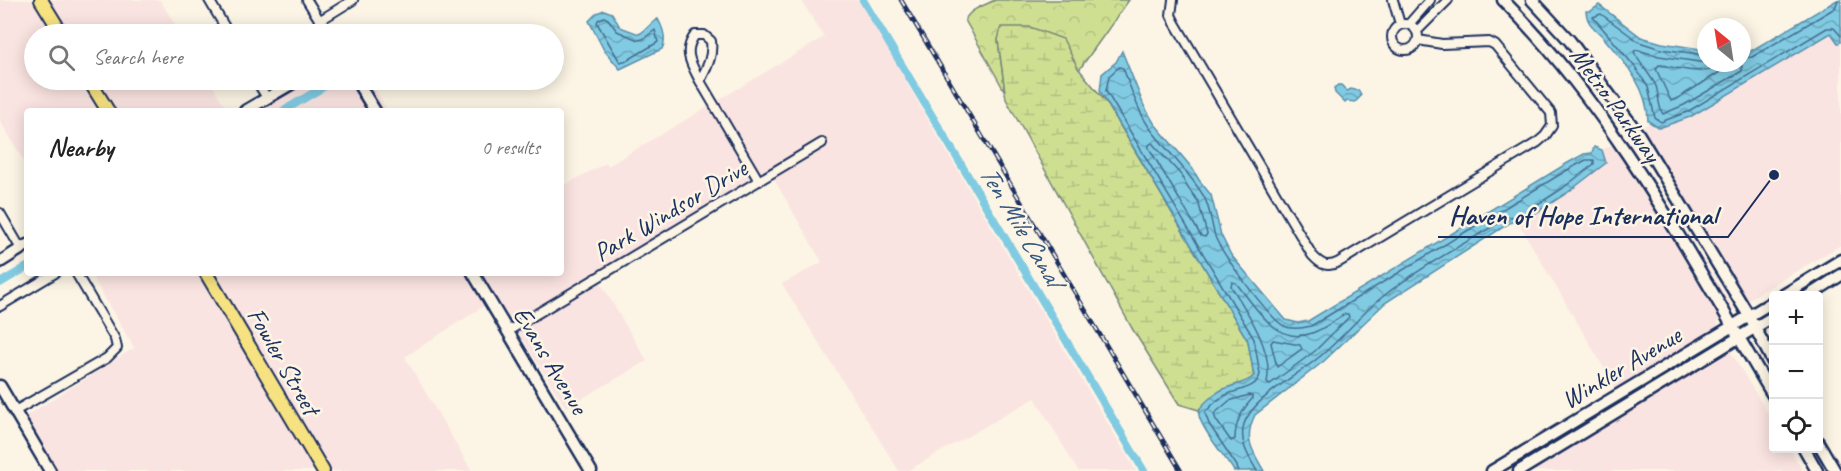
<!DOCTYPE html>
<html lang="en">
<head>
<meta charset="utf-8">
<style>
  :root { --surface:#fff; --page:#f6f6f6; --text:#222; --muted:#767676; --line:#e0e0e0 }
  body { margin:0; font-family:Caveat,sans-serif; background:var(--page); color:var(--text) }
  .controls { position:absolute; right:18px; bottom:18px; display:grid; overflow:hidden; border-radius:6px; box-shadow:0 3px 15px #0003 }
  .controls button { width:54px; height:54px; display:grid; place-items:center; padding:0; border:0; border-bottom:2px solid var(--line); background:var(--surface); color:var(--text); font:30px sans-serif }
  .compass { position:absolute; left:1697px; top:18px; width:54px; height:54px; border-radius:50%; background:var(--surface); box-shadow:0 3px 15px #0003; rotate:330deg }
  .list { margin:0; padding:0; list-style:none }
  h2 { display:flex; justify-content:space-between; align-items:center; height:78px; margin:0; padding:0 24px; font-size:26px }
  h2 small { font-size:20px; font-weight:400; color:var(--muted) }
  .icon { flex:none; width:33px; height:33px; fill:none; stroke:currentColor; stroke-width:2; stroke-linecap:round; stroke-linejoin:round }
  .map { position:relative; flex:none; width:1841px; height:471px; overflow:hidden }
  .search { position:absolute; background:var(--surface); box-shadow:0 3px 15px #0003; left:24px; top:24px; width:540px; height:66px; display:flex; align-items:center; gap:15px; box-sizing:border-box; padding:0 21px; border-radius:33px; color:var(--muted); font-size:22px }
  .panel { position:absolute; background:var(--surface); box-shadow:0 3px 15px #0003; left:24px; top:108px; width:540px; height:168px; border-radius:6px }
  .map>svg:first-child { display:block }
  .built { fill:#fae4e1 }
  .forest { fill:url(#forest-crowns); stroke:#758778; stroke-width:1.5 }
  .wetland { fill:url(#wetland-marsh); stroke:#758778; stroke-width:1.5 }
  .water { fill:url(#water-waves); stroke:#588dad; stroke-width:1.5 }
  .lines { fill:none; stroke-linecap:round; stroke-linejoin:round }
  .shore { stroke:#446d93; stroke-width:1.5 }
  .canal { stroke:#81cbe2; stroke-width:8 }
  .street-casing { stroke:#1b2f5e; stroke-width:12 }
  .secondary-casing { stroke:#1b2f5e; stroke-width:15 }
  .primary-casing { stroke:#1b2f5e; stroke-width:16 }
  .street { stroke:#fcf5e5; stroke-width:8 }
  .secondary { stroke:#fcf5e5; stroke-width:10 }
  .primary { stroke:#f6e281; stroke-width:12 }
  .rail-casing { stroke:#1b2f5e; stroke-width:4.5 }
  .rail { stroke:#fcf5e5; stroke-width:2; stroke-dasharray:7; stroke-linecap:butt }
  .labels { text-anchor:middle; stroke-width:5; stroke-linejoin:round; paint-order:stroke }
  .street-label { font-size:26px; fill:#1b2f5e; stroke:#fcf5e5 }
  .water-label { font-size:27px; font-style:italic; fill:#34567f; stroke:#fcf5e5 }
  .leader { fill:none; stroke:#1b2f5e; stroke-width:2 }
  .callout-dot { fill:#1b2f5e; stroke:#fcf5e5; stroke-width:2 }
  .callout-label { font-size:27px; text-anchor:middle; font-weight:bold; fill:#1b2f5e; stroke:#fcf5e5; stroke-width:5; stroke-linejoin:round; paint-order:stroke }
</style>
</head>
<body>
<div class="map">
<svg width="1841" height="471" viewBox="0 0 1841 471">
  <defs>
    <pattern id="forest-crowns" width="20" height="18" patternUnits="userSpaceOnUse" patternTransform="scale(1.5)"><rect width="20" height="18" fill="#cfdf92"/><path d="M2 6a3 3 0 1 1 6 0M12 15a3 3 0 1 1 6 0" fill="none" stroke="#b1c080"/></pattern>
    <pattern id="wetland-marsh" width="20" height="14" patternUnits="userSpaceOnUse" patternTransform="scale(1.5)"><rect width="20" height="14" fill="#cfdf92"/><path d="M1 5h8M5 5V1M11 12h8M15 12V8" fill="none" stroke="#b1c080"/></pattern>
    <pattern id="water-waves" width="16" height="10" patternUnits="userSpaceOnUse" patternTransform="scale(1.5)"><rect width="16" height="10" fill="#81cbe2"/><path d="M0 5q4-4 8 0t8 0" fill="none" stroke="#69a5ba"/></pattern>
  </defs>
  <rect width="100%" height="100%" fill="#fcf5e5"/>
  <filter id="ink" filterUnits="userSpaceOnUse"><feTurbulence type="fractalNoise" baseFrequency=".0167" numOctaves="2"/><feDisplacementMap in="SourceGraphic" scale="12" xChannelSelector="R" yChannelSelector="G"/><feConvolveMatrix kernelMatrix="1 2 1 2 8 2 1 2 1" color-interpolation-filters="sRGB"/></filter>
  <g filter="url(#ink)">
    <path class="built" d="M0,0H36L57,34H34V80H84L103,111H27V166L0,121Z
      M46,0H160L181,34H66Z
      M801,0H860L925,115L1136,471H1078L1035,398L907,471H899L782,284L822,262L769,171L596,275L647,361L566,408L497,299L494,300L478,273H561V187L606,163L608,166L824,37Z
      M1831,33L1838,43L1841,42V245L1741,304L1635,131L1651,122L1659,128L1690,118Z
      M94,80H209L228,111H113Z
      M307,80H351L371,111H254Z
      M361,80H370L388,111H380Z
      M1626,137L1734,309L1728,313L1622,139Z
      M1615,143L1721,318L1718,321L1717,330L1614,392V385L1519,224L1567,193L1606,163L1602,150Z
      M90,273H202L318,471H55L23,418L134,348Z
      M211,273H468L487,304L405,357L472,471H328Z
      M1729,349L1773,422L1774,448L1790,449L1803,471H1528Z"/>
    <path class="forest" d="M995,0H1129L1079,70L998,40L1005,92L965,20C971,8 984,6 995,0Z"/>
    <path class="wetland" d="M1001,27H1030L1063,39L1078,68L1106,102L1248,341L1254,376L1248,381L1223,389L1200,408L1199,410L1179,404L1133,330L1006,99L998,40Z"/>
    <path class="water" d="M1837,0H1841V42L1838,43L1831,33L1690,117L1659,128L1648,121C1648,87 1624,62 1603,37C1595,28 1587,25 1586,11H1591L1599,5L1641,37L1662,43L1706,50V63H1742V52H1749Z
      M604,10L612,13L620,27L639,34C647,30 650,23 658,19C663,28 667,39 662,49L620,69L604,50L589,21L597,13Z
      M1122,51L1144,106L1154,123L1192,168L1199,180L1211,195L1221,235L1231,255L1286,320L1298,323L1308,321L1566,164L1584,154L1592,153L1594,147L1602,150L1606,163L1567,193L1517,225L1515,222H1511L1385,303L1324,361L1255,415C1243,439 1252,450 1264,471H1234C1226,458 1200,427 1199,415C1197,406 1217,392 1224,389C1235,384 1245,384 1254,376L1248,341L1100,91L1102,74L1116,62Z
      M1338,85H1341L1347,91L1351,89L1359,91L1361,96L1355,102L1347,101L1345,103L1335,93L1334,88Z"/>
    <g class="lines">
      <path class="shore" d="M604,17L608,19L617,31L638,40L643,39L655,30L658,42L628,60L620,62L597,23L598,20Z
        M1706,55L1661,49L1639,42L1601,14L1593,17L1635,67L1648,87L1655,118L1661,122L1687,112L1827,28H1834L1841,36
        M1742,58L1752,57L1835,8L1838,0
        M1706,63L1659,56L1637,50L1634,52C1640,64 1650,74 1656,86C1659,95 1658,107 1663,114L1684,105L1742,71V66L1735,63
        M1659,65C1680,68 1706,77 1722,65L1726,68L1680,97L1671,101L1656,69Z
        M1152,143L1181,175L1188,188L1198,201L1207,234L1205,237L1201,236L1149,148V145Z
        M1232,282L1236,283C1255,306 1277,347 1312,333C1324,329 1335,320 1345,314H1348L1349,317L1315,351L1269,385L1267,382C1274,350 1247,312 1231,286Z
        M1273,340L1300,345L1302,349L1277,367L1271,343Z
        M1249,395L1252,396V399C1241,411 1235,423 1235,439L1231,441L1216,420L1214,414L1229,401Z
        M1238,471L1237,466L1209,424L1205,413C1210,406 1220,397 1228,394C1239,389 1257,389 1260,374L1254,339L1106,91L1109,76L1119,67L1123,68C1131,88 1137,110 1149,127C1167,151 1188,171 1203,195C1211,208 1211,226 1216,239C1224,256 1269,318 1284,326C1292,330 1303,328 1311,326L1569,169L1586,160H1594V164L1563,188L1520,216L1508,217C1466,243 1420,267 1381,298C1359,316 1341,340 1318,358C1298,375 1252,399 1244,424C1239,442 1248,456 1257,471"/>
      <path class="canal" d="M863,0L1144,471
        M283,111L335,80
        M0,283L27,267"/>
      <defs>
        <path id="street" d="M209,0L229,34
          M307,0L328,34
          M1173,0L1171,15L1175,23L1312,255C1321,265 1327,268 1339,262L1538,142L1545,136L1552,126L1551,113L1495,45L1489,42L1442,44L1418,40
          M1393,0L1400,24
          M319,21L353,0
          M1392 37a13 13 0 1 1 26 0a13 13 0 1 1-26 0Z
          M1409,24L1430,0
          M1417,31L1448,0
          M695,35H704L711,41C713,57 707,67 700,81C692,65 682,52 695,35Z
          M256,80L267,98
          M700,81L759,181
          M0,213L21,249
          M0,306L55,273
          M508,331L822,143
          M15,411L107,358L117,348L115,339L76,273"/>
        <path id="secondary" d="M1503,0C1617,114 1692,260 1774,397
          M1532,0L1570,41L1639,135L1749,316L1774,364
          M356,80L375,111
          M245,111L298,80
          M0,262L27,245
          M473,273L591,471
          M1782,296L1841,260
          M1808,296L1841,275
          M0,386L50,471
          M1818,442L1835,471
          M1804,448L1817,471
          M1492,471L1774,301
          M1519,471L1774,316"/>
        <path id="primary" d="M41,0L62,34
          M89,80L108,111
          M206,273L323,471"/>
      </defs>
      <use href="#street" class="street-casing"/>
      <use href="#secondary" class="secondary-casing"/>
      <use href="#primary" class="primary-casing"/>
      <use href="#street" class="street"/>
      <use href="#secondary" class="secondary"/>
      <use href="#primary" class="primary"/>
      <defs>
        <path id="rail" d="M901,0L1181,471"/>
      </defs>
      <use href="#rail" class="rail-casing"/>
      <use href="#rail" class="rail"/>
    </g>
  </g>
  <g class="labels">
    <g class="street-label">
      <text transform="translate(1616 104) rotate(54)" y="9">Metro Parkway</text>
      <text transform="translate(670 210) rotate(-31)" y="9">Park Windsor Drive</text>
      <text transform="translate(551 360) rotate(59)" y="9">Evans Avenue</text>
      <text transform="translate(284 361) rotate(60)" y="9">Fowler Street</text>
      <text transform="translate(1621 367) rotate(-31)" y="9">Winkler Avenue</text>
    </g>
    <g class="water-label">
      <text transform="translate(1021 225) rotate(59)" y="9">Ten Mile Canal</text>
    </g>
  </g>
  <path class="leader" d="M1774 175L1728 237H1438"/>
  <circle class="callout-dot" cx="1774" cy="175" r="6"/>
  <g class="callout-label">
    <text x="1583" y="224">Haven of Hope International</text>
  </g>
</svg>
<div class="controls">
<button>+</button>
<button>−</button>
<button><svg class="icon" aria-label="locate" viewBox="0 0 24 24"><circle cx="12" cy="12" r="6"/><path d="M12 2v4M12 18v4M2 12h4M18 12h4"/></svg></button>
</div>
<svg class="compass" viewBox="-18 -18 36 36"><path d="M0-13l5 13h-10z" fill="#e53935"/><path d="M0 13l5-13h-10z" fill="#767676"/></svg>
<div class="search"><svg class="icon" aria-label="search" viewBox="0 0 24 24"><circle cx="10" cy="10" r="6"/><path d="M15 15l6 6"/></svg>Search here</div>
<section class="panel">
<h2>Nearby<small>0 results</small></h2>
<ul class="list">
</ul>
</section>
</div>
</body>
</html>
